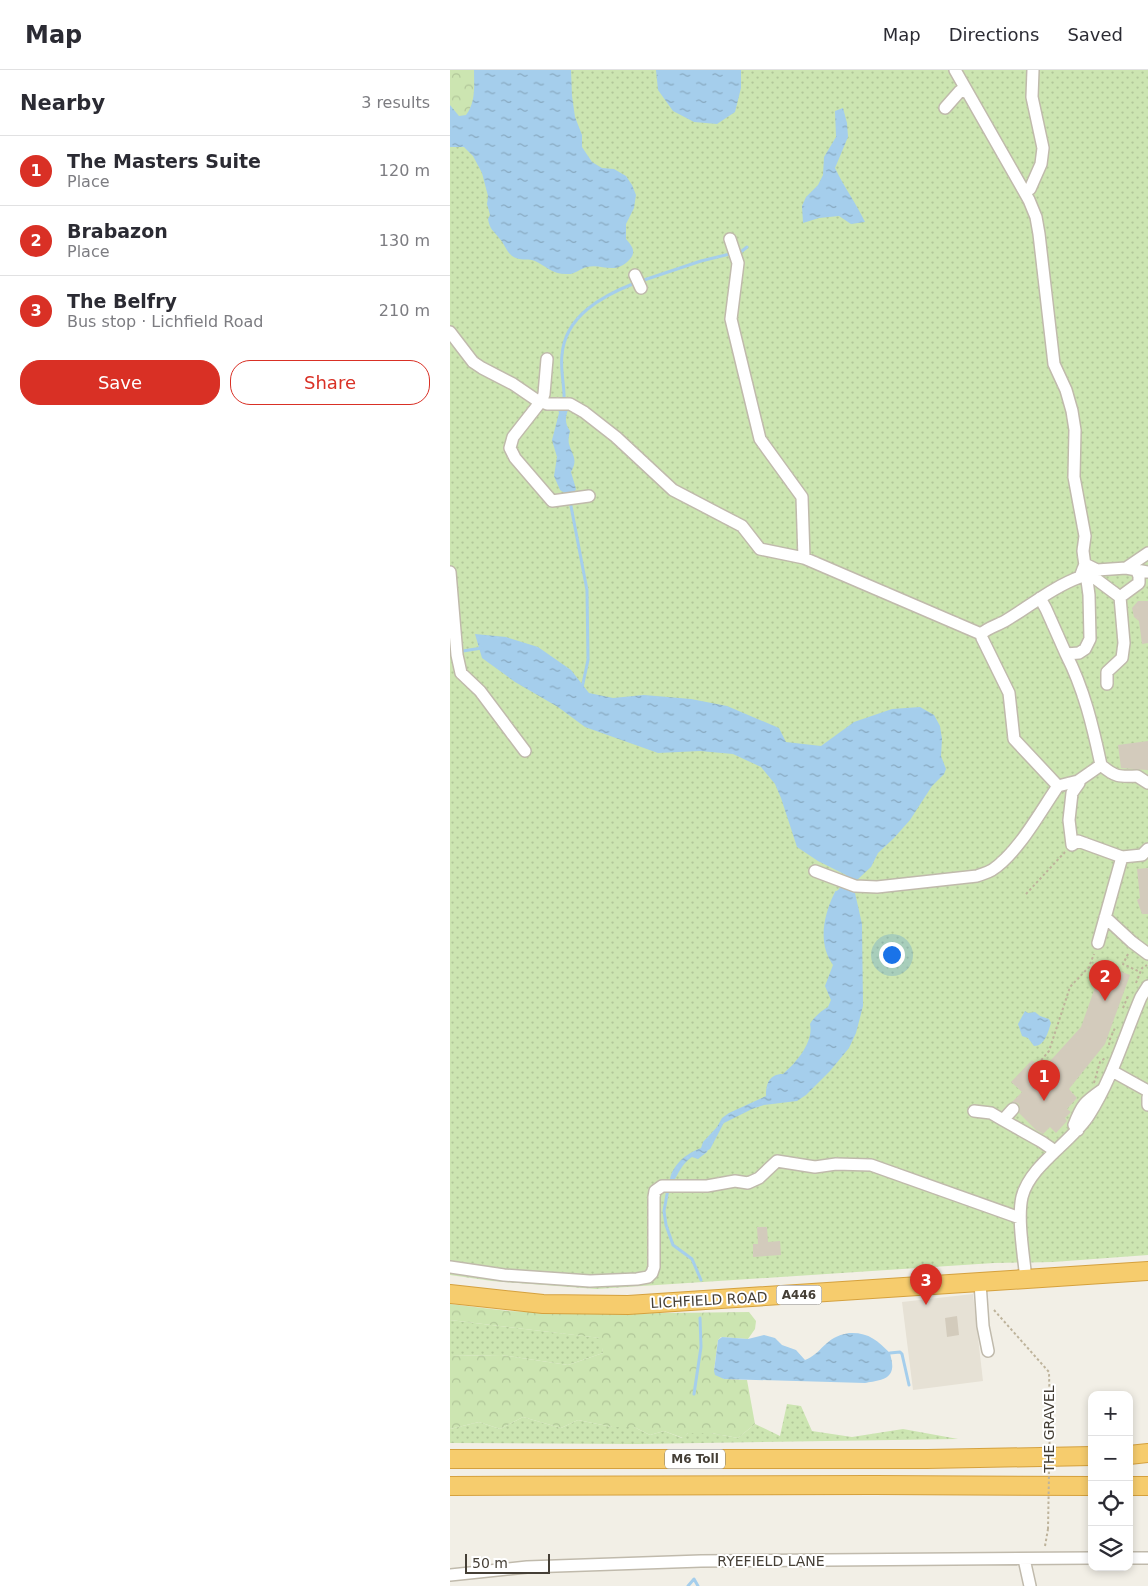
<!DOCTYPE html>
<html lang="en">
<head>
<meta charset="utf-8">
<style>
  :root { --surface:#fff; --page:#f2f2f3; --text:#2b2b33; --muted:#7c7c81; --line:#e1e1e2; --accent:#d93025 }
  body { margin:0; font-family:"DejaVu Sans",sans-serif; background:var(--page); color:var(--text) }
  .controls { position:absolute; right:15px; bottom:15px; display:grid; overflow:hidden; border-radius:10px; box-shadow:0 2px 8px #0003 }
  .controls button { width:45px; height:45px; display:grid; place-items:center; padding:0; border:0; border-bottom:1px solid var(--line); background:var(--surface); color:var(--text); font:25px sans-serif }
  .scale { position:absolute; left:15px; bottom:12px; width:85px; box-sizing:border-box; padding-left:5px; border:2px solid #453f36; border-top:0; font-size:14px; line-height:18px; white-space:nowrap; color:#453f36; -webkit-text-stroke:4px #fff; paint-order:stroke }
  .you { position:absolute; left:441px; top:884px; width:18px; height:18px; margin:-12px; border:4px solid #fff; border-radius:50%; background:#1a73e8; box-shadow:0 0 0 8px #1a73e833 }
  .badge { display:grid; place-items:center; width:32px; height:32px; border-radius:50%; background:var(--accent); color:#fff; font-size:16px; font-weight:700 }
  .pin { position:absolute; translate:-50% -41px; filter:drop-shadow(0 1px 2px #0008) }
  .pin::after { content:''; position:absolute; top:26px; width:18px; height:15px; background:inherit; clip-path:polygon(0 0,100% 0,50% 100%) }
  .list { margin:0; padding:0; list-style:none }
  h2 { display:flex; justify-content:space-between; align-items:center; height:65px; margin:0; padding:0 20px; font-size:21px }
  h2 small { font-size:16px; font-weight:400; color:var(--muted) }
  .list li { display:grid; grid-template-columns:32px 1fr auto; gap:15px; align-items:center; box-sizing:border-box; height:70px; padding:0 20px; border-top:1px solid var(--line) }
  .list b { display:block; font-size:19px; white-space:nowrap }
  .list p { margin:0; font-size:16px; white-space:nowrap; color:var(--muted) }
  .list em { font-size:16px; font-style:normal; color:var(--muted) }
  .actions { display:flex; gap:10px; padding:15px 20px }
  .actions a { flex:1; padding:11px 0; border:1px solid var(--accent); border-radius:20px; text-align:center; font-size:18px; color:var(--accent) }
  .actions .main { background:var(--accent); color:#fff }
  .icon { flex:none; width:28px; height:28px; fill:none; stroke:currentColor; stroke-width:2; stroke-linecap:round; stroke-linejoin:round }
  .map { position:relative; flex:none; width:698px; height:1516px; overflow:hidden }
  header { display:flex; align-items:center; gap:30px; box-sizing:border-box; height:70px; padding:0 25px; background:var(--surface); border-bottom:1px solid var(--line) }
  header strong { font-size:24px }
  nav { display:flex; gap:28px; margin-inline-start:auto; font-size:18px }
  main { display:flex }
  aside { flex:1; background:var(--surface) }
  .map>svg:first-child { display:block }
  .residential { fill:#e6e1d5 }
  .grass { fill:url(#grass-dots) }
  .forest { fill:url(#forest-crowns) }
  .water { fill:url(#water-ripples) }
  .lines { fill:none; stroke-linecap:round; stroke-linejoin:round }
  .stream { stroke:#a5ceec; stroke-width:3 }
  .building { fill:#d3cbbc }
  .minor-casing { stroke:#c0baac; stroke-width:14 }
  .highway-casing { stroke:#d5a13e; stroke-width:20 }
  .path { stroke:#beb39b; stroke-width:2; stroke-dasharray:2.5 2.5; stroke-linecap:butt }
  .minor { stroke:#fff; stroke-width:11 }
  .highway { stroke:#f6cc6d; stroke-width:18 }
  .path-bridge { stroke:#beb39b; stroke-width:2; stroke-dasharray:2.5 2.5; stroke-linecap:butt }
  .labels { text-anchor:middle; stroke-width:4; stroke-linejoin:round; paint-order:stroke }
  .shield { fill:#fff; stroke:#7d7972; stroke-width:1 }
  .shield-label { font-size:12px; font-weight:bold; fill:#453f36 }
  .street-label { font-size:14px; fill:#453f36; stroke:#fff }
</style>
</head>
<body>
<header>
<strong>Map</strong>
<nav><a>Map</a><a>Directions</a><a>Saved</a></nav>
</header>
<main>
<aside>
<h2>Nearby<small>3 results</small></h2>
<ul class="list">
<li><span class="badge">1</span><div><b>The Masters Suite</b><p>Place</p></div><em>120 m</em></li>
<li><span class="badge">2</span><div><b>Brabazon</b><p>Place</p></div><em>130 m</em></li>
<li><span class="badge">3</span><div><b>The Belfry</b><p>Bus stop · Lichfield Road</p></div><em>210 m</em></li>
</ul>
<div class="actions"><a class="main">Save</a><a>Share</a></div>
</aside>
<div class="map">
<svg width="698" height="1516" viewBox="0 0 698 1516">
  <defs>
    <pattern id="grass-dots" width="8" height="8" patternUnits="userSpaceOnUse" patternTransform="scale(1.25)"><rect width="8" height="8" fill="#cce5b1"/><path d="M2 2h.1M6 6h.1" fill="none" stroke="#b1c699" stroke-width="1.8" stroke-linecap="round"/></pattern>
    <pattern id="forest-crowns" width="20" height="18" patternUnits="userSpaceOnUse" patternTransform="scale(1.25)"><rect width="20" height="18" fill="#cce5b1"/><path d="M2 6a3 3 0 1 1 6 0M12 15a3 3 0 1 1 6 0" fill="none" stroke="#b1c699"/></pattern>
    <pattern id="water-ripples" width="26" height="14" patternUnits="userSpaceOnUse" patternTransform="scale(1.25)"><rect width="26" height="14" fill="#a5ceec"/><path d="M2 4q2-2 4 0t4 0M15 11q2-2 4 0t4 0" fill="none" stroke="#88a9c0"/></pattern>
  </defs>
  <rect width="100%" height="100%" fill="#f2efe6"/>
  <path class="residential" d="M523,1224L533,1311L463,1320L452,1232Z"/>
  <path class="grass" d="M0,0H698V1185L603,1192L544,1193L146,1219L42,1211L0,1205Z
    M0,1250L151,1268L153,1283L118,1295L51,1285L0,1286Z
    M337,1334L351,1336L362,1361L402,1367L453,1359L508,1369L187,1374L0,1373V1359L29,1352L50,1359L73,1347L111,1358L128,1350L162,1357H184L200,1365L214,1361L232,1368L238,1363H261L288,1368L305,1354L330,1366Z"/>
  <path class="forest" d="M0,0H24C24,16 26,32 16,45L9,46L0,35Z
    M0,1234L58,1241L137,1244L299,1242L306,1251L305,1259L298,1269L271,1267L268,1270L264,1301L274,1309L297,1310L305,1354L288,1368L261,1363H238L233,1368L214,1361L200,1365L184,1357H162L128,1350L111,1358L73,1347L50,1359L29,1352L0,1359V1286L51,1285L118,1295L153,1283L150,1268L0,1250Z"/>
  <path class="water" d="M24,0H121L122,26L125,47L132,65V77L142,92L152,98L164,99L176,106L182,115L186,125L184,138L176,154V169C181,175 187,181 180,189C165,206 152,193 137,197C129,199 125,205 116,204C102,204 96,196 85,191C79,188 72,191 66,188C56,184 56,175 49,168C43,160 40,160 38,149L40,145L37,134L38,126L32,103L23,86L14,77H0V35L9,46L16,45C26,32 24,16 24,0Z
    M206,0H291V18L285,42L267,54L244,52L223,41L208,20Z
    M393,38L397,53L398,67L385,98C394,117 406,133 415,152L401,154L389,146L369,148L353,153L352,136L356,127L368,115L373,105L374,87L386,67L385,41Z
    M108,339L118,340C115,348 115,354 120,361C119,365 118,370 119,374C123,387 128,389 121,402L126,419L123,425L116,424L110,420L104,406L107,387L102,370L109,343Z
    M25,564L56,567L88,577L121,600L139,623L163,628L194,625L241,629L277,636L329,658L336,672L371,676L404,652L442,639L470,637L484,645L490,656L492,669L491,686L496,699L494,704L482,716L460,750L444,768L428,783L421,797L407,810L402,819L405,823L412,854L413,936L406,963L399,978L380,1001L356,1025L347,1031L314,1035L302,1039L274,1053L265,1064L260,1073L257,1082L248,1089L242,1087C233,1093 230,1100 225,1109H220C223,1094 237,1083 251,1078L253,1072L267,1057L272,1048L279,1043L316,1026C316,1014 319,1004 333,1004C346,993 364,972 360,954C363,948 372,940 378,937L381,930L375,916L383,895C368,874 373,847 384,824C387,818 384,824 389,819C392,815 394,809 396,805L368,791L347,777L331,728L325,714L311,697L283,684L250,681L208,683L135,657L108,637L65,612L32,588Z
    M575,941L578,943L585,942L590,946L599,949L601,953C598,962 595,976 584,976L578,968L572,966L568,954Z
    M399,1263C418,1262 427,1270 440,1283C441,1288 443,1294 442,1299C440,1311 424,1311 415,1313L274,1309L265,1305L264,1301L268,1270L272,1267L298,1269L314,1265L325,1268L332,1275L346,1280L355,1290C372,1284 374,1267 399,1263Z"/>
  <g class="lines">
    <path class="stream" d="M191,211L251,191L292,181L297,177
      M114,332C115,316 110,301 112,285C115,246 152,226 185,213
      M120,431L137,520L138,590L132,618
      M0,583L32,578
      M255,1080L259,1078L271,1055
      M218,1119L214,1141L216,1155L223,1175L242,1189L251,1210
      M440,1283L450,1282L452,1284L459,1315
      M244,1324L251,1277L250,1248
      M238,1516L244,1509L248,1516"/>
  </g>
  <path class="building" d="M688,531H698V573L692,574L689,551L684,547L682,538Z
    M698,671V700L671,698L668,675Z
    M698,798V844H692L687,830L690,828L687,799Z
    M653,895L680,905L655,974L619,1019L627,1028L617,1039L621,1042L615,1048L617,1051L606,1063L600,1057L593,1064L586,1060L569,1043L570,1036L568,1033L562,1032L572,1022L561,1012L582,990L592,1000L631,957Z
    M307,1157H317L318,1172L330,1171L331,1185L303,1187V1174H308Z
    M507,1246L509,1265L497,1267L495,1248Z"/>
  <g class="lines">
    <defs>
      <path id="minor" d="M505,0L579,130L586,147L589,164L604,294L616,320L622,341L625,360L624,407L635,466L633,481L639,525L640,569L635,579L629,583L616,584C634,619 643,657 651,695
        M495,38L510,21L517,22
        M574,121L580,119L591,94L593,78L582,27L583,0
        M280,169L288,193L281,249L310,369L352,427L354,488
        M185,205L191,218
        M0,262L23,292L32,298L63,314L85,329L97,334H120L134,342L166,367L223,420L292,456L310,479L354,488L531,564
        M97,289L94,324L92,330L63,367L60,378L65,388L102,431L139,426
        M637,497L642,506L670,527
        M676,498L698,483
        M0,502L7,585L11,603L30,621L75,681
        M590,528L596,539L616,584
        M657,614V602L672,588L674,573L670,527L689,513V506L686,499
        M628,711L651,695C665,707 669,707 687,706L698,713
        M608,716L628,711L629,713L622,723L619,750L622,775L628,771L672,787L648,873
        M672,787L692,785L698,779
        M365,801L405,816L427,817L527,806C532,804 537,803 542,800C568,783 590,742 608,716L564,669L559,623L532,568L531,564C537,558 548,555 555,551C580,536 603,517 630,507L635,494L647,500L676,498L698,502
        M655,847L682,872L698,884
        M662,1001L698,1021
        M698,1027V1035
        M563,1039L553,1050L592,1072L605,1081
        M524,1041L541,1043L553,1050
        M628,1060L624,1055C632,1034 635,1032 652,1020
        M0,1197L54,1205L140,1211L187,1209L198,1207L202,1203L204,1197V1127L205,1121L212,1116H257L285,1111L298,1113L309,1108L327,1091L365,1097L386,1094L421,1095L570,1148
        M576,1210C574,1187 567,1149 572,1127C580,1095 622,1072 639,1045C662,1009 674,967 691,927L698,916
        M530,1213L533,1256L538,1281
        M679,1488H698
        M574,1489L580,1516
        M0,1505L77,1497L251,1491L642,1488"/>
      <path id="highway" d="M0,1224L93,1234L178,1235L698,1201
        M679,1385L698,1383
        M0,1389H477L642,1386
        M0,1416L424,1415L642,1416
        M679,1416H698"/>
    </defs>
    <use href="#minor" class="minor-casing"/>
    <use href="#highway" class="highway-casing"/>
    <path class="path" d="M576,824L615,782
      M678,884L673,894L690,902
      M686,913L692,898L697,895
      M673,938L678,926
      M659,975L660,969L665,958
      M588,994L599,981L620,917L639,897L644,884
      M644,1013L650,992L655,988
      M544,1240L599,1302L600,1346
      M595,1476L598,1459"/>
    <use href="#minor" class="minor"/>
    <use href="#highway" class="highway"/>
    <path class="path-bridge" d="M598,1459L600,1346"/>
  </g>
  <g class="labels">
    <g class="shield">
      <rect x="326.5" y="1215.5" width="45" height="19" rx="4"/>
      <rect x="215" y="1379.5" width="60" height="19" rx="4"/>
    </g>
    <g class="shield-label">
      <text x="349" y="1229">A446</text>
      <text x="245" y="1393">M6 Toll</text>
    </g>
    <g class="street-label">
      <text transform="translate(259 1230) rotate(-3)" y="5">LICHFIELD ROAD</text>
      <text transform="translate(599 1359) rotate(-90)" y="5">THE GRAVEL</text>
      <text x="321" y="1496">RYEFIELD LANE</text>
    </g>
  </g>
</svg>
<div class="controls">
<button>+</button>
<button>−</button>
<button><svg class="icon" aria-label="locate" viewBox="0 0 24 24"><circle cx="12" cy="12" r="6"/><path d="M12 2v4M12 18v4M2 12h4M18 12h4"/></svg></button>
<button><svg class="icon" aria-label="layers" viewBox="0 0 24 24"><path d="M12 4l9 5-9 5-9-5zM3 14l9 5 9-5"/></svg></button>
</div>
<div class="scale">50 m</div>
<div class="you"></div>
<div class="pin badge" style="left:594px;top:1031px">1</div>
<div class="pin badge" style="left:655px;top:931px">2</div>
<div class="pin badge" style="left:476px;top:1235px">3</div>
</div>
</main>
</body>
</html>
